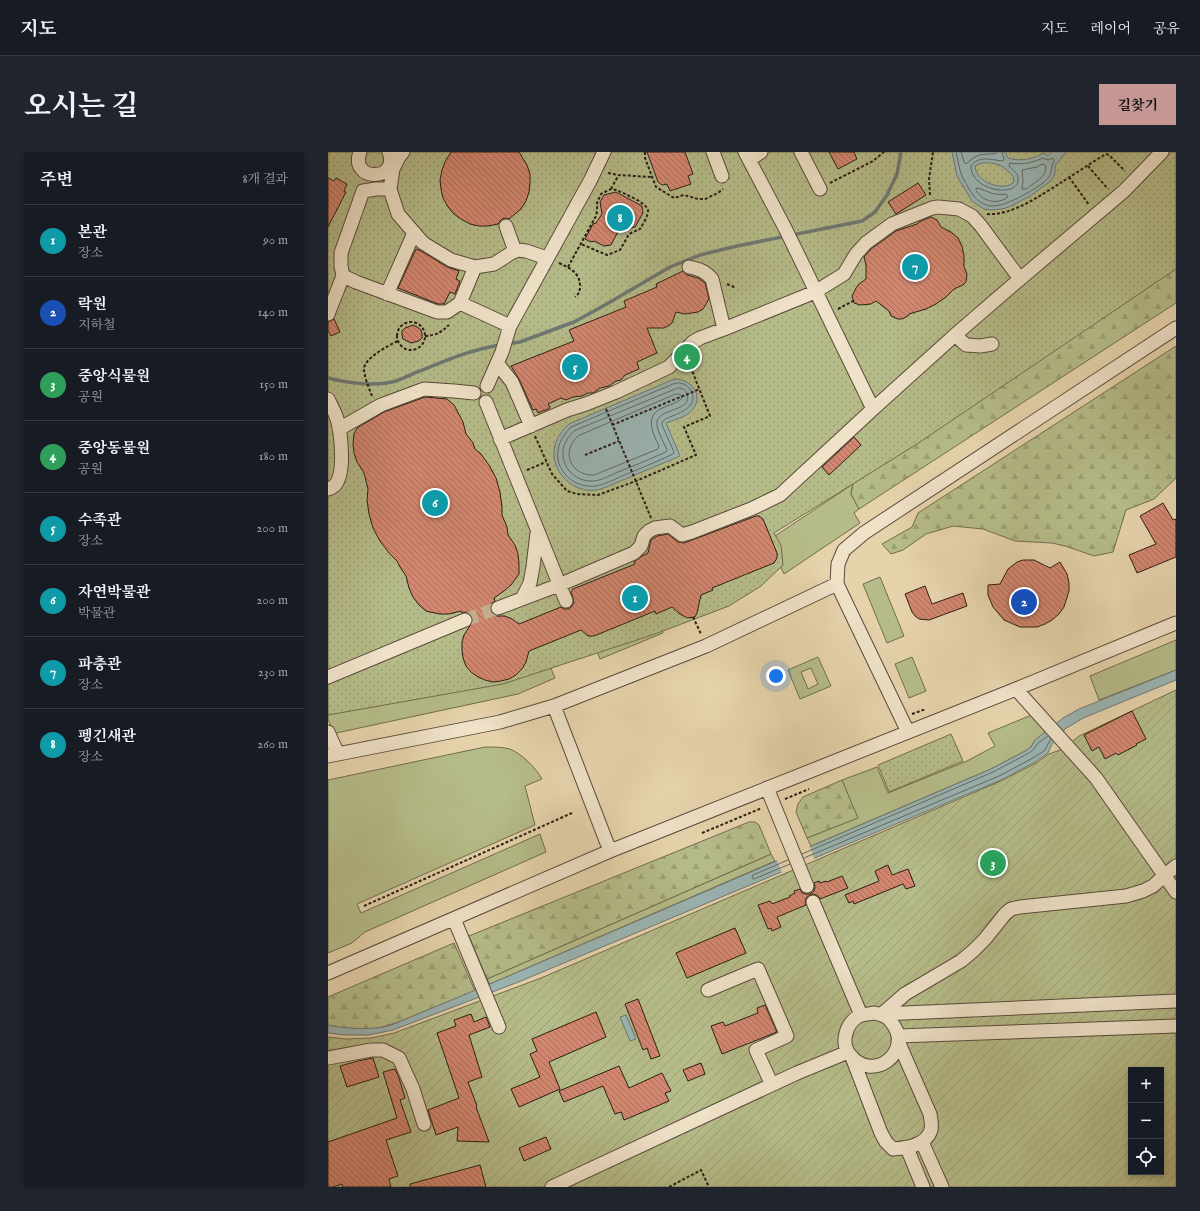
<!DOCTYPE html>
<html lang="ko">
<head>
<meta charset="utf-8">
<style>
  :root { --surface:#171b24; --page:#20242c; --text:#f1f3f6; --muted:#9ea1a6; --line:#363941; --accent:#c59692 }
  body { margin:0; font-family:"IM FELL English","Noto Serif KR",serif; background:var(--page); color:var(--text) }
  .controls { position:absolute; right:12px; bottom:12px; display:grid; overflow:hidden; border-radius:0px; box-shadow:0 2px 6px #0003 }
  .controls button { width:36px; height:36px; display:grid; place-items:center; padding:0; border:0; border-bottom:1px solid var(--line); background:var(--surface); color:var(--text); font:20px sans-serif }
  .you { position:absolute; left:448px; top:524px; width:14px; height:14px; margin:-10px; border:3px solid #fff; border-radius:50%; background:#1a73e8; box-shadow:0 0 0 6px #1a73e833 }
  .badge { display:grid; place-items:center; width:26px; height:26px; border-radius:50%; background:var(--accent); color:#fff; font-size:13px; font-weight:700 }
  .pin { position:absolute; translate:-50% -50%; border:2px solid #fff; box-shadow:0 1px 4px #0006 }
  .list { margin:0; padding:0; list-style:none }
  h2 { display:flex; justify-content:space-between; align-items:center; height:52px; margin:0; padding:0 16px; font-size:17px }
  h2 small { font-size:13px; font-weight:400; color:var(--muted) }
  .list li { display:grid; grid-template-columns:26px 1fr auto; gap:12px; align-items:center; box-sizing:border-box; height:72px; padding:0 16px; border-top:1px solid var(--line) }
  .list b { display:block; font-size:15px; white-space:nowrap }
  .list p { margin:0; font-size:13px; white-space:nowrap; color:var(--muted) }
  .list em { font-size:13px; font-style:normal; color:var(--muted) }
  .icon { flex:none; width:22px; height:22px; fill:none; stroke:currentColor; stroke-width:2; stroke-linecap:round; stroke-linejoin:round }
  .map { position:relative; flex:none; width:848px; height:1035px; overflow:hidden; border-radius:0px }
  header { display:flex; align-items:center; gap:24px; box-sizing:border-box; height:56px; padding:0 20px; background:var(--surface); border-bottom:1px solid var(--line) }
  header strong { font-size:19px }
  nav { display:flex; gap:22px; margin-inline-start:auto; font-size:14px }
  .intro { display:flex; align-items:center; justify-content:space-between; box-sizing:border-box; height:96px; padding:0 24px }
  h1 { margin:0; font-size:28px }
  .button { padding:10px 18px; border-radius:0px; background:var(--accent); color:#111; font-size:14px; font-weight:700 }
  main { display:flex; gap:24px; padding:0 24px }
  aside { flex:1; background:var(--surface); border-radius:0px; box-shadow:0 2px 6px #0003 }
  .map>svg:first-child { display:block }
  .grass { fill:#b5bc89; stroke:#706c4e; fill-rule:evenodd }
  .forest { fill:url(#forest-firs); stroke:#706c4e }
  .park { fill:url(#park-dots); stroke:#706c4e }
  .garden { fill:url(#garden-furrows); stroke:#706c4e; fill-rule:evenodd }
  .water { fill:#9ab5b4; stroke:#6e7874; fill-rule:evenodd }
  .pier { fill:#e6d3ac }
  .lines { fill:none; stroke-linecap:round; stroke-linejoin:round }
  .shore { stroke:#636964; stroke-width:1 }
  .stream { stroke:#6e7874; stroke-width:3.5 }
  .building { fill:url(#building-back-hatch); stroke:#2c1d14 }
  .minor-tunnel { stroke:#c1af8e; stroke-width:13; stroke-dasharray:13 6; stroke-linecap:butt }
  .minor-casing { stroke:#5a4a3a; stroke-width:15 }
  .path { stroke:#2c1d14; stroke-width:2; stroke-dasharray:3 2; stroke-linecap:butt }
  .minor { stroke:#efe2c9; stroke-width:13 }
</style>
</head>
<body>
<header>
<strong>지도</strong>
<nav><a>지도</a><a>레이어</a><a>공유</a></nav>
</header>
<div class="intro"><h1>오시는 길</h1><a class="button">길찾기</a></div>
<main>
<aside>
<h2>주변<small>8개 결과</small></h2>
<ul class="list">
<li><span class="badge" style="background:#0f9aa8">1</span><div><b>본관</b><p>장소</p></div><em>90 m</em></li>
<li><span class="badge" style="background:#1a4fb4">2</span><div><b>락원</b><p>지하철</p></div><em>140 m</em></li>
<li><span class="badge" style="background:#2e9e5b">3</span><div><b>중앙식물원</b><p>공원</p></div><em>150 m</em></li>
<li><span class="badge" style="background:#2e9e5b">4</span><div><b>중앙동물원</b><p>공원</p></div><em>180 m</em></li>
<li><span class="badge" style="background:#0f9aa8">5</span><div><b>수족관</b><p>장소</p></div><em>200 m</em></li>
<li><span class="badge" style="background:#0f9aa8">6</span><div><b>자연박물관</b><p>박물관</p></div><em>200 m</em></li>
<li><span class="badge" style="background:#0f9aa8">7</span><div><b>파충관</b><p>장소</p></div><em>230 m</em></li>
<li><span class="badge" style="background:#0f9aa8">8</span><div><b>펭긴새관</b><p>장소</p></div><em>260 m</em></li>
</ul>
</aside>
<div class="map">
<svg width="848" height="1035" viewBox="0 0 848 1035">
  <defs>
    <pattern id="forest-firs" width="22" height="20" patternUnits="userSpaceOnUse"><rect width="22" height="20" fill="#b5bc89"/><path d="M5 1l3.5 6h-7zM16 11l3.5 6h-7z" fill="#9ca175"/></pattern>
    <pattern id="park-dots" width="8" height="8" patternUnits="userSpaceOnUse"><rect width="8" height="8" fill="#b5bc89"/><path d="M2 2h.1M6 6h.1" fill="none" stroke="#9ca175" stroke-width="1.8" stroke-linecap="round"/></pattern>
    <pattern id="garden-furrows" width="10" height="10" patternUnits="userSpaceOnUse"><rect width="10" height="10" fill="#b5bc89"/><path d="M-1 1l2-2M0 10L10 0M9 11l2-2" fill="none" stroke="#9ca175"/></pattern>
    <pattern id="building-back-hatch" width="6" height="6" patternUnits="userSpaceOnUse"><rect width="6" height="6" fill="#d38770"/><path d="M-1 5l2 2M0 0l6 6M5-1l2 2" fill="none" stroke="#ab6e5b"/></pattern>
  </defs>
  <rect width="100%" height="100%" fill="#e6d3ac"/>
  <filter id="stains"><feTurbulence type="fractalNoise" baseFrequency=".005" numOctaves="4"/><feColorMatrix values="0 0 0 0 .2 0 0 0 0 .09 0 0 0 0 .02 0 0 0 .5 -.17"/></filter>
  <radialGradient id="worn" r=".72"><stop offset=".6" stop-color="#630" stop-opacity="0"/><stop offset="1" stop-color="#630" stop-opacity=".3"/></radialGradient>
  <path class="grass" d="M525,332L523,342L531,357L526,361L532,371L456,422L452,414L447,384Z
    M552,425L576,484L559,491L535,432Z
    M326,461L335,481L272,507L264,487Z
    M848,488V518L771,548L762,524Z
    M214,495L227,526L190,542L8,581L5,580L0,567V563Z
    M490,505L503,534L472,547L460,518ZM483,516L490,532L480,537L473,520Z
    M584,505L598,539L581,546L567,512Z
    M706,562L718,581L707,588L703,595L699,598L663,617L483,694L479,686L529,666L514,628L549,615L560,641L639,609L667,594L660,581Z
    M157,595C166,595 174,595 182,597C194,602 208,616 214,627L197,634L207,673L29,752L33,761L212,682L218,700L37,780L24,791L0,801V628Z
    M443,702L447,709L162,832L159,827Z"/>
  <path class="forest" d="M848,1V151L531,357L523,342L528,318Z
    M848,194V326L826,347L798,358L785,400L766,404L737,394L724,391L687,389L655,377L625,374L598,382L575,398L563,402L554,392L584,375L590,361Z
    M514,628L530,666L479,686L468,660L470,652L475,645Z
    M421,670H427L431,673L443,702L159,827L141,784Z
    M126,791L147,839L73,869L51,876L39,877L15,876L0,873V845Z"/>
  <path class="park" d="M0,0H848V117L589,292L446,381L453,393L455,413L433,434L401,454L327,482L175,532L0,563Z
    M623,582L635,609L561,640L550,613Z"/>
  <path class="garden" d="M848,538V1035H0V885L18,887L43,886L66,881L213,826L673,629L708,611L721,602L735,597L751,584ZM803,918H833V1020H803Z"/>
  <path class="water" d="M624,0H677L680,6C693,10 704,7 716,1L720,4L724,0H738L727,14V22L723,29L702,44L681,55L674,57L663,58L656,57L644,49L629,24ZM653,11C669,10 674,13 685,24L686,30C676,40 648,31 647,14Z
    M349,227C367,229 377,248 361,261C355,266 345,268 338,271L352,304C333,312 314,320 295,328C287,331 278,336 269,338C250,341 232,328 227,310C223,295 230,282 241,272L344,228Z
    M848,518V528L755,566L737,577L724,592L720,601L707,610L673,628L193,829L65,878L41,883H16L0,881V873C20,877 40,878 61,874L162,832L663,617L699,598L703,595L707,588L735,566L751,557Z
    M298,863L308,887L302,889L292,865Z"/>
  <path class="pier" d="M481,693L487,708L454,721L448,706Z"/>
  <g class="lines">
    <path class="shore" d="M628,0C630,8 631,17 634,24C636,28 639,33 641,37C655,60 669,56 690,46C699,41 715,33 721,25C724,20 723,14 726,9L725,6L720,8L715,6C704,11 694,13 682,11L681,14C683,16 686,18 688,21C690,23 690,24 690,27C692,46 643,40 643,14C650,3 665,8 675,9L676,7L674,0
      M633,0L636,10L638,12C649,2 652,2 667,2L669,0
      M715,12L718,14C718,26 707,30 698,37H694V35L695,29L694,18L709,15Z
      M649,36C661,39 664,44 678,42L680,45C670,53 654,50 648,38Z
      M350,231C355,231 360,233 363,239C372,256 348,262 337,267L334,270V273L346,300L345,302C328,310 311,317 294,324C285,328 276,333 267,334C250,336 234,325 230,308C228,295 234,284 243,275L345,232Z
      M350,236C354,236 358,238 359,242C365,259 333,256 329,269C327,275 336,291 339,298L338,300C322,307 306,314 290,320C281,324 271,330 261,329C249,328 239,320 236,309C232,297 238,287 246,279Z
      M348,242H351L353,243L354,246L352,248C346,252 338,254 332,257C316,266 326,283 331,294L330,297L266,323C243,324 232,300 250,284Z
      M474,702L665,620L701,601L706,597L710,591L720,584
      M476,706L671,624L705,606L716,599L723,587
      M460,708L425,723L424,726L426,727L462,712"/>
    <path class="stream" d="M179,192L192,190L246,170L277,153L342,115L372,103L409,94L534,69L547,60L559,43L569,22L573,0
      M0,226C17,231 46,234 64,230C73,228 83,222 92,219C119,208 145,197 173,193"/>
  </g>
  <path class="building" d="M123,0H191L199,13L202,22V31L201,40L198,49L193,57L181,67L176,66L172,69L170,72L160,74H151L142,72L133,67L126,62L120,55L115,46L113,37L112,28L114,18L117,10Z
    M319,0H357L365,22L360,24L363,32L342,39L339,32L334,33L330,30Z
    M501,0H526L529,7L510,17Z
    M0,26L6,29L8,26L19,32L16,39L18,40L0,75Z
    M590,31L598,43L568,62L560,50Z
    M288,40L314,54L315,61L307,75L302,76L294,72L283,93L276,94L266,89L263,90L257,87L265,72L268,71L274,62L272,50L276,43Z
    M603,65L609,68L613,75L623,80L630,86L634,94L636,104V115L639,122L638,130L635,133L626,137L618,145L608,152L598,157L581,162L580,164L574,167H570L563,164L561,159L548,149L543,152L532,153L526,151L524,144L528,136L531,132L538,127V113L536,105L543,97L568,79L589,72L591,70Z
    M88,97L95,100L119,115L131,119L128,127L132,129L127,142L122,140L116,152H110L70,136Z
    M355,119L359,123L370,126L377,131L381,147L375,157L370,160L357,162L348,160L344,171L340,174L336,176H319L329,201L309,210L311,217L297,223L293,228L288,229L281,234L272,236L265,241H260L254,244L245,245L238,248L233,246L220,252L222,256L210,261L208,257L205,258L191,227L183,214L246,189L241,178L298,155L296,149L329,135L328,132Z
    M6,167L12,180L3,184L0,178V170Z
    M85,173L89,175L93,178L94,182V186L91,189L83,191L75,187L74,183V179L77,176Z
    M97,245L119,247L126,253L135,270L138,282L145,291L147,297L153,302L161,313L168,326L172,340L174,355V363L179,375L180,383L187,393L190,402L191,412V422L183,433L176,439L166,446L167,449L164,451L162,455L163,459L165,462L169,464H177L184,467L191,472L233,455L236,457H241L244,454L246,450L243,440L245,437L307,412L306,410L314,404L320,401L323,388L329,384L340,382L350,390L356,391L428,364H431L435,367L449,401V406L446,411L384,436L385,438L373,443L369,461L367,465L359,466L352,462L344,455L328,462L327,459L266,484H260L253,478L201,499L198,510L194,517L188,523L181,527L173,529L165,530L157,528L150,525L143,520L138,514L135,506L134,498V490L136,483L145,469L144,465L142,461L138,460L134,461L133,459L121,462H112L102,460L98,459L91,453L85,445L81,436L78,424L72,415L69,409L61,401L52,389L45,376L41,362L39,348L40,337L36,321L29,310L26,301L25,292L26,282L29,276L56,260Z
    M526,285L533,293L501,323L494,315Z
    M835,351L845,368L848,367V405L809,421L801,403L828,392L812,364Z
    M695,408H706L722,416L732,410L739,422L741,431V439L736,455L731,462L724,468L717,472L709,475H692L676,468L665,455L660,443V433L672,432L680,417L689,410Z
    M597,434L604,452L635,441L639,454L601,468L591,467L587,464L584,460L577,442Z
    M804,559L818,587L808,592L809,593L790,603L788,601L777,607L771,595L764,599L756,583Z
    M560,713L564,723L580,717L587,734L578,737L575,732L526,752L525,749L521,751L517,743L551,729L547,719Z
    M514,724L520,736L492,747L490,744L486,742L482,743L479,745L477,749L478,753L449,765L453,775L444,779L443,776L440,777L430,753L442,749L444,752L462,745L461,744L467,741L466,739L472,737L474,741L478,742H482L486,739L487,735L486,731L491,729L492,731L498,729L499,730Z
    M407,776L418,801L359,826L348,801Z
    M310,847L332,904L323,907L319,896L315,898L297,852Z
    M437,853L449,880L394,902L383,874L395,870L397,874L430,861L429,856Z
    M268,860L278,885L221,910L232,937L191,955L183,937L212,925L202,902L209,899L204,887Z
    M143,862L146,870L158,865L162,875L141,883L154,925L140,930L149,954L148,955L161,990L129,989L130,975L108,983L100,958L131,946L109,881L128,874L126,868Z
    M45,906L51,925L19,935L12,914L30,909Z
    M373,911L377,922L360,929L355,918Z
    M291,914L301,936L334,921L343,939L337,941L341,949L296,968L293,960L287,962L275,934L236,950L231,939Z
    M67,917L71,926L77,946L72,948L83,980L58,988L70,1024L61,1027L63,1035H15L14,1032L5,1035H0V990L69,966L55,920Z
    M218,985L223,997L196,1009L191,996Z
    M152,1013L158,1035H82V1032Z"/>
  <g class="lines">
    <path class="minor-tunnel" d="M137,468L170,456"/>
    <defs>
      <path id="minor" d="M32,0C21,30 72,30 61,0
        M75,0L71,5L65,17L62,37L70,62L95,91L123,108L147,115L166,112L183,101L190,98L198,99L219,106
        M385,0L394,24
        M417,0L458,78L545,257
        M473,0L492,37
        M421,8L433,0
        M178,74L187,99
        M147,115L132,151L182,174
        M361,115C371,117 377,119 384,127L396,177
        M15,124L28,130L109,160H119L132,151
        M59,142L86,81
        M0,162L15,124L13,114V101L35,39L48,37H62
        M627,183L638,193L652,194L664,192
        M169,211L184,230L203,274
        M159,234L174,200L182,174L262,29L276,0
        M0,247C3,253 7,260 9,267C13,281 18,324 6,334C4,336 2,336 0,337
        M158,250L238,449
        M11,277L53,253L96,237L126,239L146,241
        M172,287L239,258L258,252L288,240L341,215L365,190L372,186L396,177L487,140L516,122L528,102L538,91L564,72L604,56L610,55L631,57L644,64L653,74L692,127
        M195,445L202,431L205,415L209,381
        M170,456L231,433L306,401L313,394L316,384L321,379L327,376L342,374L354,383L364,380L423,357L452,343L545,257L627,183L692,127L796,39L834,0
        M0,525L137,468
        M688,537L768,626L848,740
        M226,554L282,699
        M0,580L10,602
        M580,580L509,432L510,412L516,398L536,381L848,176
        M0,604L172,570L226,554L378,494L509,432
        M439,636L479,734
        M848,714L837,723L825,734L815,739L798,744L692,755L683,757L677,762L657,787L645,799L633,809L577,842L554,862L848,849
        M485,750L533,863
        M126,767L171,875
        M0,821L282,699L688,537L848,471
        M380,838L430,817L459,884L428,898L444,933
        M546,861C554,862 560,864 564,871C586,899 545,932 522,903C512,891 518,871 531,864C536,862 542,862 546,861Z
        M570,884L848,874
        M524,905L553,981L558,990L565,997C578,996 598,994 603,978C604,973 603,967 602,962L570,889
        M0,906L43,898H55L71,906L85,937L96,972
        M594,990L614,1035
        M579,996L595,1035
        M224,1035L469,921L520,900"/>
    </defs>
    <use href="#minor" class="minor-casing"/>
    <path class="path" d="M317,0V6L328,35L346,46L356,43L370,47H377L390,41L395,37
      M760,14L780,37
      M280,21L290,23L323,25
      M741,25L761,53
      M502,31L545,9L556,0
      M283,37L290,24
      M602,43L601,27L605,0
      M659,62C684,64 713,43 734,30C748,21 763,11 778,2L781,3L797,19
      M231,111C242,116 252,121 252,134C252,139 251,142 247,145
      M240,115L268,64L269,59V51L273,42L283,37L288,38C295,41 320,51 320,59C320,64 315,72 312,77L301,82L292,98L279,103L253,92
      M399,132L408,136
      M510,157L525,149
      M69 184a14 14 0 1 1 28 0a14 14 0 1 1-28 0Z
      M97,184C109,183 112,181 121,173
      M44,244C41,236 36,225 36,216C37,206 61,193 70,189
      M278,257L323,366
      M284,273L372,237
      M207,284L224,322L239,339L249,342L270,343L308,329L368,303L356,275L382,264L361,211
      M257,303L291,289
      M199,318L218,310
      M365,465L373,482
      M584,562L598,557
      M457,647L481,637
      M374,681L434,656
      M36,754L244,661
      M341,1035L373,1018L381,1035"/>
    <use href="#minor" class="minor"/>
  </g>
  <rect width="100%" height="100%" filter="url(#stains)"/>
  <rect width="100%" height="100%" fill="url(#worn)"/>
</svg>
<div class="controls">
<button>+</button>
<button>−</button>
<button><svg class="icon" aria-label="locate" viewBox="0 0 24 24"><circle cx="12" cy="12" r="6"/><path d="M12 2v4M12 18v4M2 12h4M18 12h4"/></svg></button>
</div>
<div class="you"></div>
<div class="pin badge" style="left:307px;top:446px;background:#0f9aa8">1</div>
<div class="pin badge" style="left:696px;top:450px;background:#1a4fb4">2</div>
<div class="pin badge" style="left:665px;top:711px;background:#2e9e5b">3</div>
<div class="pin badge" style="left:359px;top:205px;background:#2e9e5b">4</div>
<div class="pin badge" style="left:247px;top:215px;background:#0f9aa8">5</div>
<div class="pin badge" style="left:107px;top:351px;background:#0f9aa8">6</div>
<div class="pin badge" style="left:587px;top:115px;background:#0f9aa8">7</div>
<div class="pin badge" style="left:292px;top:66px;background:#0f9aa8">8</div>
</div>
</main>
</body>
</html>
